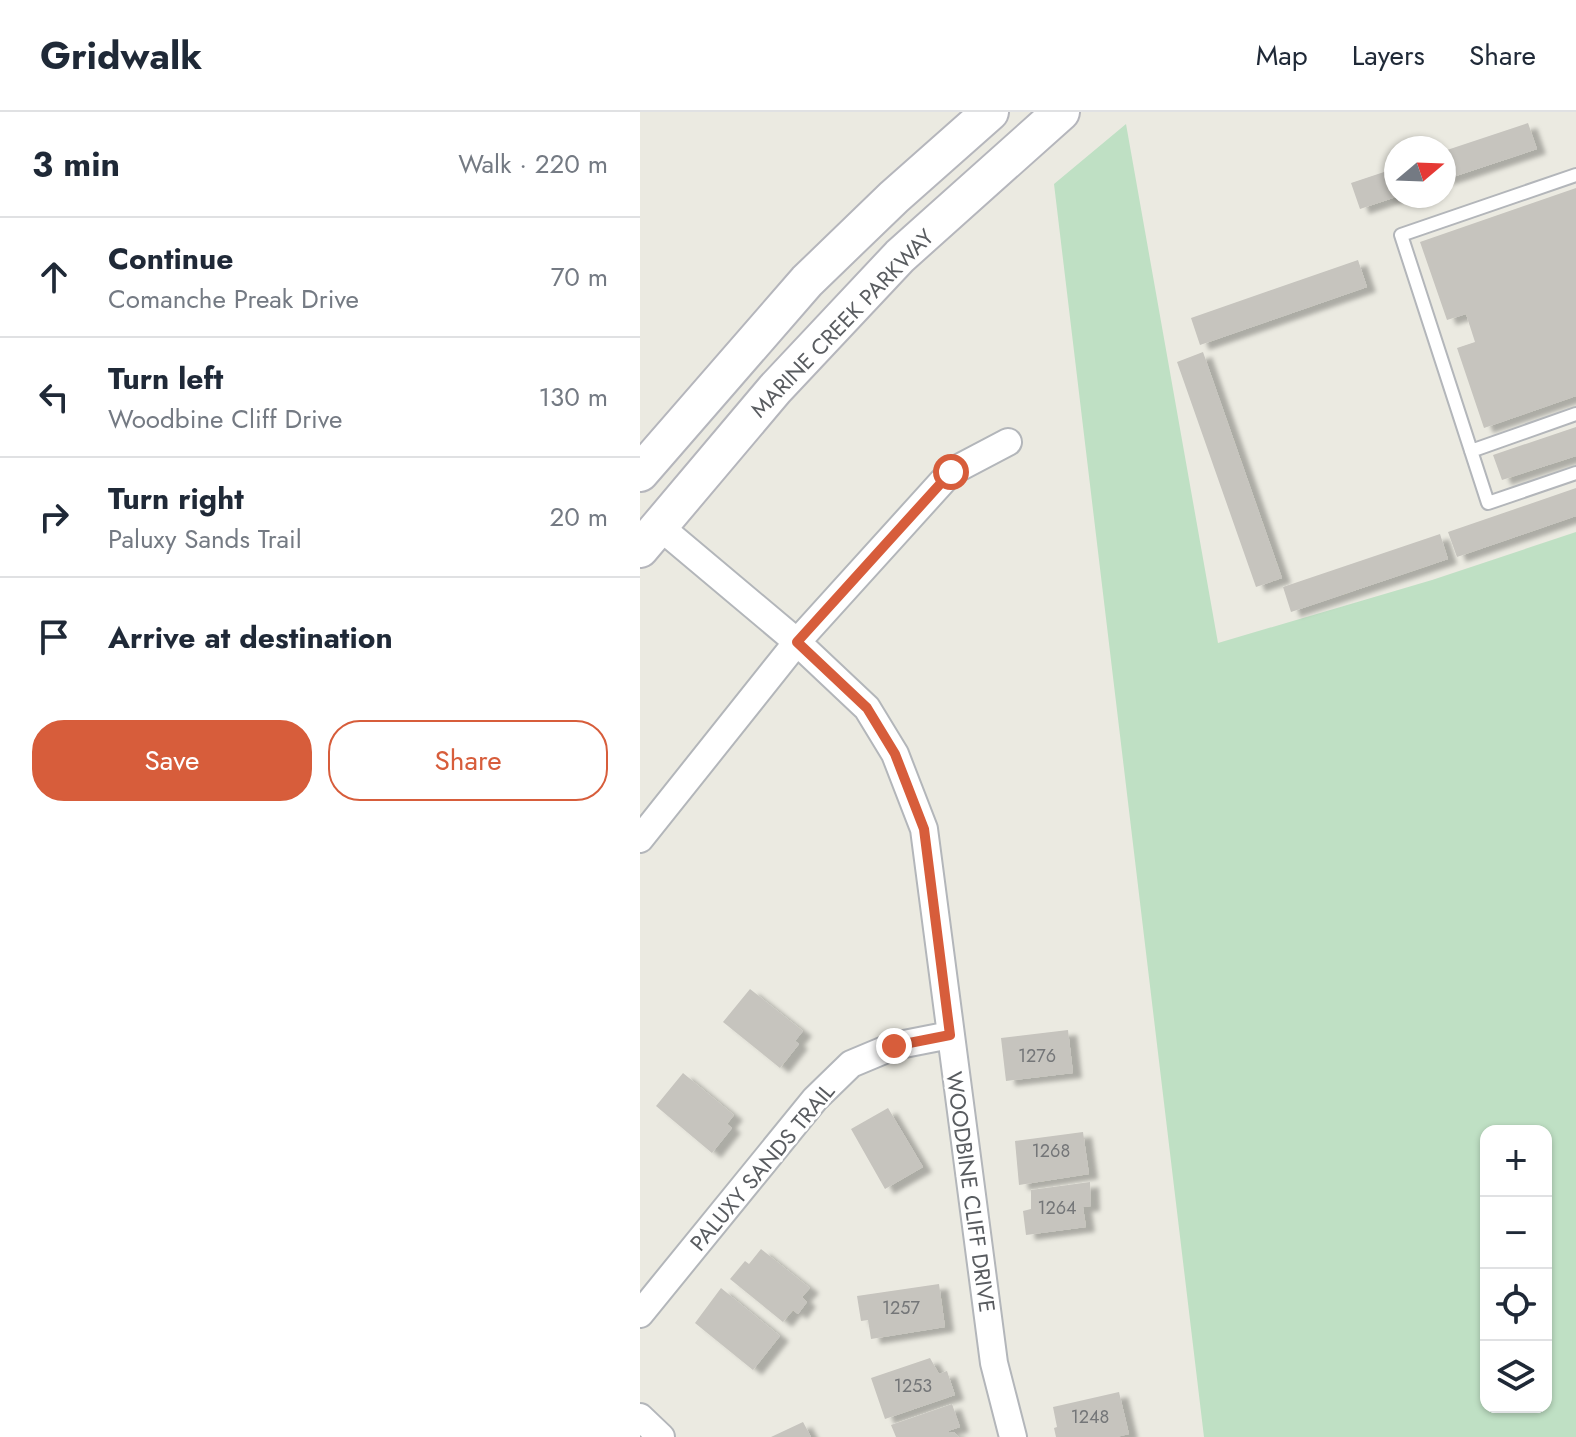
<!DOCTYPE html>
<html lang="en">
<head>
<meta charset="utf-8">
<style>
  :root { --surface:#fff; --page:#f2f2f3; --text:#1f2937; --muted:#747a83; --line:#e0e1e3; --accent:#d75d3b }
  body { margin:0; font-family:Jost,sans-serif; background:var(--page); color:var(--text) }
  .controls { position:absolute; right:24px; bottom:24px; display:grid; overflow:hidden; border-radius:16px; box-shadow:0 2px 6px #0004 }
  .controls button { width:72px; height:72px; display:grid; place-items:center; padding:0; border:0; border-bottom:2px solid var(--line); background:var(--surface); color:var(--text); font:40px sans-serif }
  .compass { position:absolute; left:744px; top:24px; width:72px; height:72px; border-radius:50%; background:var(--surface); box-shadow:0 2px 6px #0004; rotate:71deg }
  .stop { position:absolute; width:24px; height:24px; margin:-18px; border:6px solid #d75d3b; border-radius:50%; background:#fff }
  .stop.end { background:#d75d3b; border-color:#fff; box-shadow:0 2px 8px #0008 }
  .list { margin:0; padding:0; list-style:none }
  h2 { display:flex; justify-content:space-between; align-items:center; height:104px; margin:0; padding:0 32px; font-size:34px }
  h2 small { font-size:26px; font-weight:400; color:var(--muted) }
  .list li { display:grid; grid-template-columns:52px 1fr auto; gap:24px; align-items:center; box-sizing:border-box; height:120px; padding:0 32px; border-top:2px solid var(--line) }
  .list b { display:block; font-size:30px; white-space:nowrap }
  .list p { margin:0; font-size:26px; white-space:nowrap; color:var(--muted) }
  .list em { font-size:26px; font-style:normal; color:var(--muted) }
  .actions { display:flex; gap:16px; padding:24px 32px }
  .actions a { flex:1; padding:18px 0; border:2px solid var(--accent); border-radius:32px; text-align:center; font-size:28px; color:var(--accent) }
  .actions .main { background:var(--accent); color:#fff }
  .icon { flex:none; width:44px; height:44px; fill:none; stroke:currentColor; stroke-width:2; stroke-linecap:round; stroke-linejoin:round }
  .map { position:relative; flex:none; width:936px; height:1325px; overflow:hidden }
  header { display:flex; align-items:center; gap:48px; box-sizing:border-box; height:112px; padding:0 40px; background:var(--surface); border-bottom:2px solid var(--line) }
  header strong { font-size:38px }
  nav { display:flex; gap:44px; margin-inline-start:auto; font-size:28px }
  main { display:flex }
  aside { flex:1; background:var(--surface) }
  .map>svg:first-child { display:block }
  .green { fill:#bfe0c4; fill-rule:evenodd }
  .building { fill:#c6c4be; filter:url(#shadow) }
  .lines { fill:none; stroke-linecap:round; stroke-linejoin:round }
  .service-casing { stroke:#b3b6ba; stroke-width:16 }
  .minor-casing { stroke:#b3b6ba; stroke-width:30 }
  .secondary-casing { stroke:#b5b6bc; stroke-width:40 }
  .service { stroke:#fff; stroke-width:12 }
  .minor { stroke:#fff; stroke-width:26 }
  .secondary { stroke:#fff; stroke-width:36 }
  .route { stroke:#d75d3b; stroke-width:10 }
  .labels { text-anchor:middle; stroke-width:6; stroke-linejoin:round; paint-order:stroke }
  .number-label { font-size:18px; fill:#747678 }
  .street-label { font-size:22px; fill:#595c60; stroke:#fff }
</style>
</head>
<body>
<header>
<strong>Gridwalk</strong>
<nav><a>Map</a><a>Layers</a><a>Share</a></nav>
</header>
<main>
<aside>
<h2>3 min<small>Walk · 220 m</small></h2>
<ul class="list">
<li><svg class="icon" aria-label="ahead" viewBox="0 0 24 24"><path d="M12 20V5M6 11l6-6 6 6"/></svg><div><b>Continue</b><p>Comanche Preak Drive</p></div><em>70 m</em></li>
<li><svg class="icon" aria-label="left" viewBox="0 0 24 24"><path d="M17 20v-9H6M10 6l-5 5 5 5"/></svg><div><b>Turn left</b><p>Woodbine Cliff Drive</p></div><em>130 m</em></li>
<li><svg class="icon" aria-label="right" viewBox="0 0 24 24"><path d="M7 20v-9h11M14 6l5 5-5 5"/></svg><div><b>Turn right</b><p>Paluxy Sands Trail</p></div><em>20 m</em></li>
<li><svg class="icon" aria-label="arrive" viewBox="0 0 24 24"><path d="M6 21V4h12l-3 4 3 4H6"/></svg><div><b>Arrive at destination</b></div></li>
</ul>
<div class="actions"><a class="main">Save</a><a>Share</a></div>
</aside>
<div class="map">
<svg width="936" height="1325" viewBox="0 0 936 1325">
  <defs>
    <filter id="shadow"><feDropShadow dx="9" dy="5" stdDeviation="2" flood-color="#0004"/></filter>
  </defs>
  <rect width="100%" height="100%" fill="#ebeae1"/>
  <path class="green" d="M486,12L578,531L792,468L936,420V1325H564L414,72ZM846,1019H906V1295H846Z"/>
  <path class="building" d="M888,11L897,37L804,68V39Z
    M756,56V85L720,97L711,71Z
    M936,76V284L844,316L817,236L835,230L826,202L807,208L780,130Z
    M718,148L727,175L560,233L551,206Z
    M563,240L642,466L616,475L537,250Z
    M936,315V344L862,368L853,343Z
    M936,376V404L817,445L808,420Z
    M800,422L808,447L651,500L643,475Z
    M110,877L163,919L155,929L159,932L140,956L83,910Z
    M428,918L433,961L366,969L361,926Z
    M43,961L94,1003L87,1012L92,1016L72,1041L16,994Z
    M248,996L283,1055L245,1077L211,1017Z
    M443,1020L449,1062L379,1073L375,1029Z
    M450,1070L451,1094L443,1095L446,1115L386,1123L383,1099L391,1097V1078Z
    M121,1137L170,1176L162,1185L167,1190L158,1202L153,1198L143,1210L90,1167L105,1149L109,1152Z
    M299,1172L305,1215L231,1227L228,1208L221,1209L217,1184Z
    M81,1176L140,1224L113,1258L55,1211Z
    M290,1246L299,1262L307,1259L315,1283L245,1307L231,1266Z
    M479,1280L489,1322L476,1325H416L414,1316L417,1315L413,1295Z
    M312,1292L320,1315L308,1319L309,1321L314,1320L319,1325H256L251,1313Z
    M163,1310L171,1325H131Z"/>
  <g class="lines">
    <defs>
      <path id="service" d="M936,63L761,123L848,391L936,361
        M831,339L936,302"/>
      <path id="minor" d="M19,414L157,530L227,596L255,642L284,717L354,1251L373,1325
        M0,727L157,530L311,360L368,330
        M0,1202L175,987L211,952L254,934L310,923
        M0,1305L21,1325"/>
      <path id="secondary" d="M0,361L167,169L254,85L350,0
        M0,437L135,277L260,144L421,0"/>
    </defs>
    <use href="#service" class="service-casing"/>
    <use href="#minor" class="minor-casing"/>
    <use href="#secondary" class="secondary-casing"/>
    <use href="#service" class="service"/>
    <use href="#minor" class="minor"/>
    <use href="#secondary" class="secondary"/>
  </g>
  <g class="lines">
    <path class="route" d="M254,934L310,923L284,717L255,642L227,596L157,530L311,360"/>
  </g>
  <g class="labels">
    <g class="number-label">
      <text x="397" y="950">1276</text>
      <text x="411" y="1045">1268</text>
      <text x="417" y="1102">1264</text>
      <text x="261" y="1202">1257</text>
      <text x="273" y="1280">1253</text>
      <text x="450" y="1311">1248</text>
    </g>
    <g class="street-label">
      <text transform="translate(202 211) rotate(-46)" y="8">MARINE CREEK PARKWAY</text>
      <text transform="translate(122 1055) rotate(-50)" y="8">PALUXY SANDS TRAIL</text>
      <text transform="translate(331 1080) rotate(82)" y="8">WOODBINE CLIFF DRIVE</text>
    </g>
  </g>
</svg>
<div class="controls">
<button>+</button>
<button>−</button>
<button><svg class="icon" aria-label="locate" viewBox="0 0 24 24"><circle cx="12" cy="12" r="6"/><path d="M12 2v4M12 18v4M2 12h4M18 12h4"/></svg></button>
<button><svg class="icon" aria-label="layers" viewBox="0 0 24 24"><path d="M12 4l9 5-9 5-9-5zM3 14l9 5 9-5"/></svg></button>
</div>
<svg class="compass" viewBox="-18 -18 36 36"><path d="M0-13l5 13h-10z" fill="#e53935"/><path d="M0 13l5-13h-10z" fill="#747a83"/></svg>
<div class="stop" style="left:311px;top:360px"></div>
<div class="stop end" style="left:254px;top:934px"></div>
</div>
</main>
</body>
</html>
